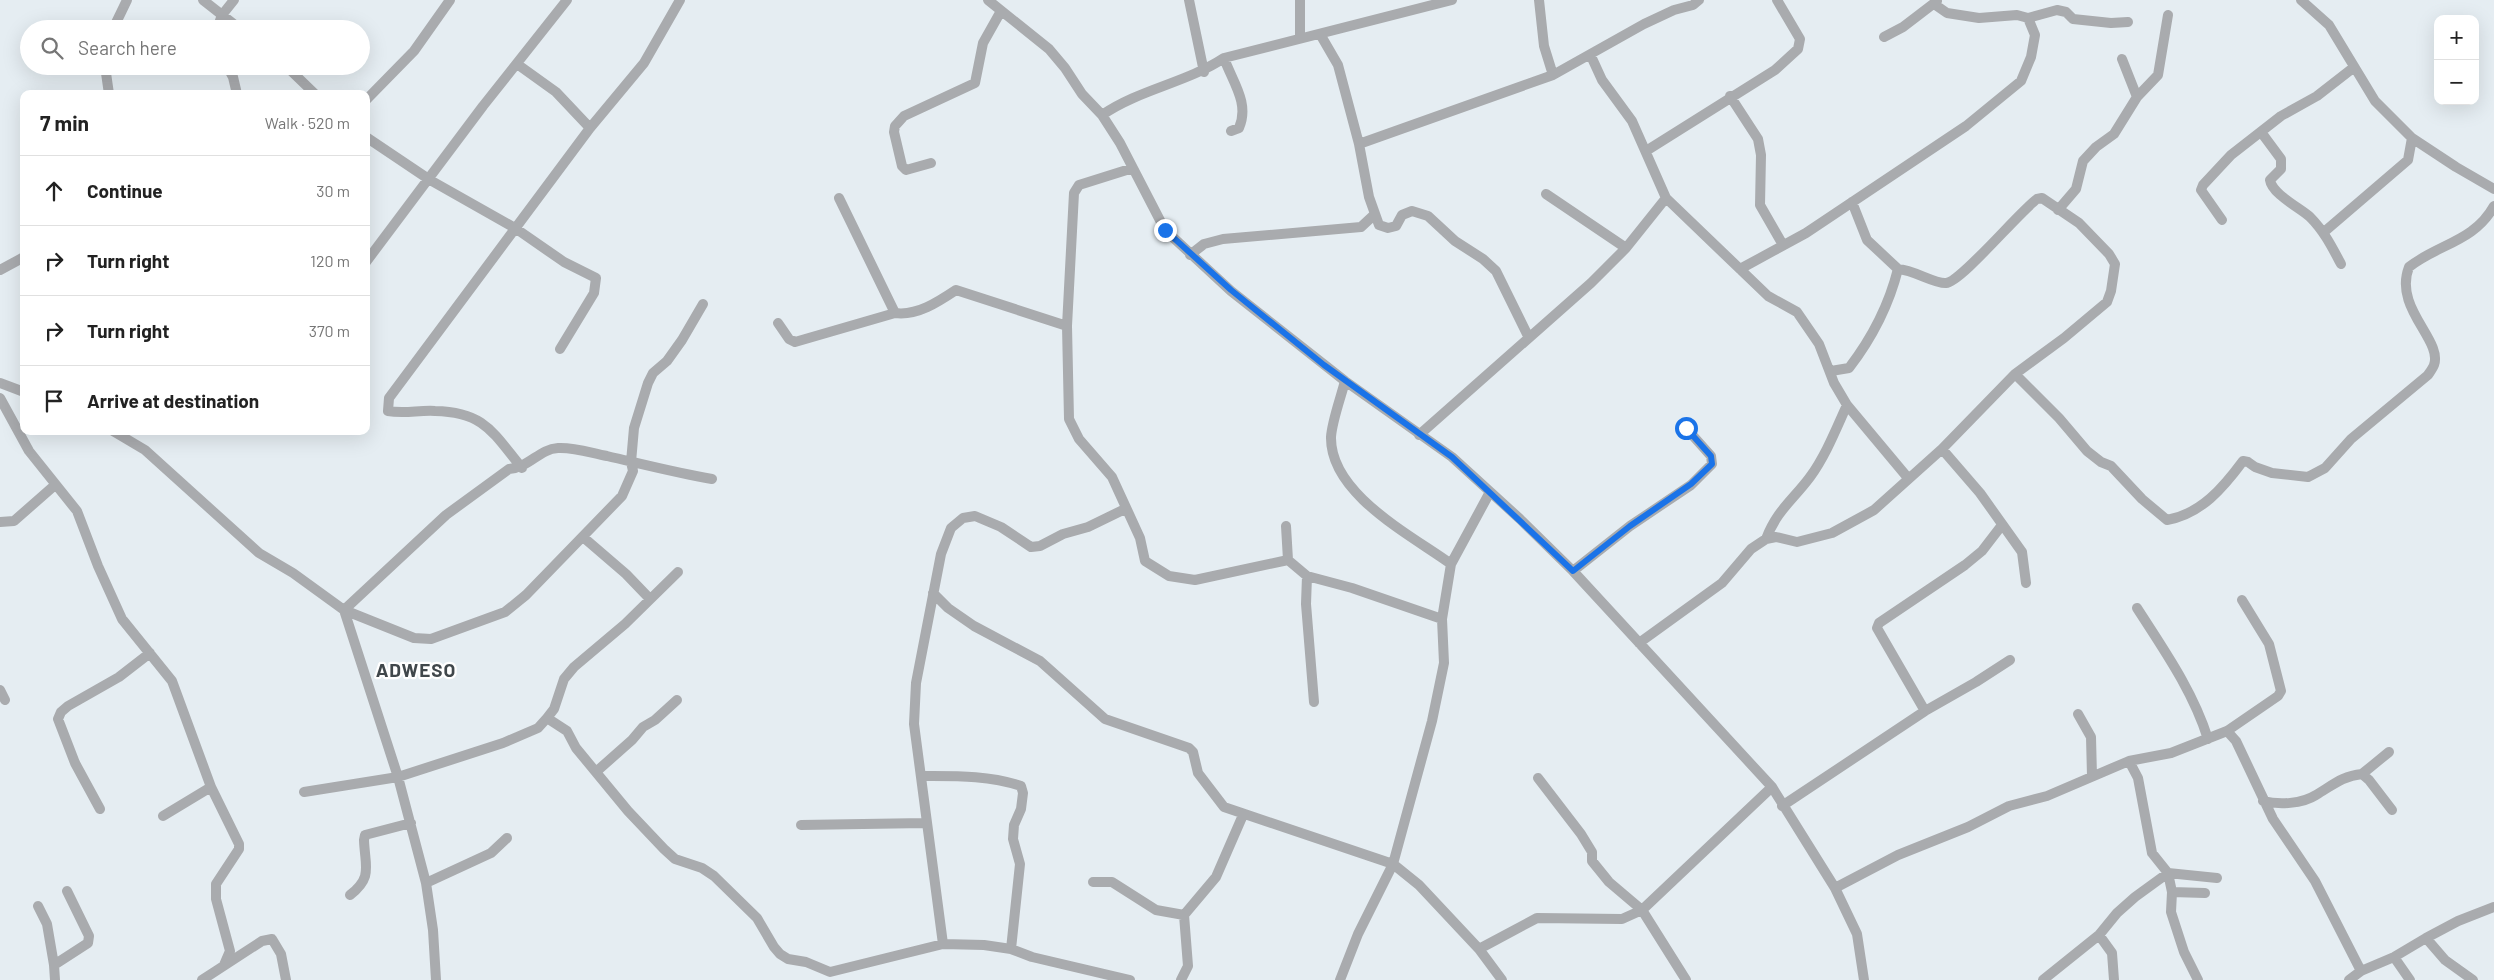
<!DOCTYPE html>
<html lang="en">
<head>
<meta charset="utf-8">
<style>
  :root { --surface:#fff; --page:#f2f2f2; --text:#222; --muted:#767676; --line:#e0e0e0 }
  body { margin:0; font-family:Barlow,sans-serif; background:var(--page); color:var(--text) }
  .controls { position:absolute; right:15px; top:15px; display:grid; overflow:hidden; border-radius:10px; box-shadow:0 5px 20px #0002 }
  .controls button { width:45px; height:45px; display:grid; place-items:center; padding:0; border:0; border-bottom:1px solid var(--line); background:var(--surface); color:var(--text); font:25px sans-serif }
  .stop { position:absolute; width:15px; height:15px; margin:-11px; border:4px solid #1a73e8; border-radius:50%; background:#fff }
  .stop.end { background:#1a73e8; border-color:#fff; box-shadow:0 1px 5px #0008 }
  .list { margin:0; padding:0; list-style:none }
  h2 { display:flex; justify-content:space-between; align-items:center; height:65px; margin:0; padding:0 20px; font-size:21px }
  h2 small { font-size:16px; font-weight:400; color:var(--muted) }
  .list li { display:grid; grid-template-columns:32px 1fr auto; gap:15px; align-items:center; box-sizing:border-box; height:70px; padding:0 20px; border-top:1px solid var(--line) }
  .list b { display:block; font-size:19px; white-space:nowrap }
  .list em { font-size:16px; font-style:normal; color:var(--muted) }
  .icon { flex:none; width:28px; height:28px; fill:none; stroke:currentColor; stroke-width:2; stroke-linecap:round; stroke-linejoin:round }
  .map { position:relative; flex:none; width:2494px; height:980px; overflow:hidden }
  .search { position:absolute; background:var(--surface); box-shadow:0 5px 20px #0002; left:20px; top:20px; width:350px; height:55px; display:flex; align-items:center; gap:12px; box-sizing:border-box; padding:0 18px; border-radius:28px; color:var(--muted); font-size:19px }
  .panel { position:absolute; background:var(--surface); box-shadow:0 5px 20px #0002; left:20px; top:90px; width:350px; height:345px; border-radius:10px }
  .map>svg:first-child { display:block }
  .lines { fill:none; stroke-linecap:round; stroke-linejoin:round }
  .minor { stroke:#a9abae; stroke-width:10 }
  .route { stroke:#1a73e8; stroke-width:6 }
  .labels { text-anchor:middle; stroke-width:4.5; stroke-linejoin:round; paint-order:stroke }
  .district-label { font-size:19px; font-weight:bold; letter-spacing:1px; fill:#40474b; stroke:#fff }
</style>
</head>
<body>
<div class="map">
<svg width="2494" height="980" viewBox="0 0 2494 980">
  <rect width="100%" height="100%" fill="#e5edf2"/>
  <g class="lines">
    <path class="minor" d="M203,0L240,29
      M988,0L1049,49L1065,68L1082,94L1102,115L1120,143L1165,230L1231,291L1345,381L1452,457L1520,519L1573,571L1772,787L1835,888L1857,934L1864,980
      M1189,0L1204,72
      M1539,0L1544,46L1553,75
      M2301,0L2329,25L2375,101L2412,138L2456,167L2494,189
      M1934,4L1947,13L1979,18L2017,15L2028,18L2057,10L2066,12L2073,19L2111,23L2128,22
      M113,29L127,0
      M217,29L222,15L234,0
      M1320,34L1338,65L1359,144L1369,197L1379,225L1388,228L1396,226L1402,215L1412,211L1428,216L1455,241L1483,259L1496,271L1528,336
      M1300,37V0
      M1884,37L1903,27L1937,1
      M1591,56L1602,80L1632,121L1666,198L1768,296L1797,312L1819,344L1834,383L1847,405L1908,478
      M1224,58C1232,81 1250,103 1239,128L1231,131
      M517,64L556,92L590,128
      M105,66L109,94
      M227,66L233,77L237,94
      M286,66L315,94
      M1730,96L1758,139L1761,155L1760,205L1783,245
      M2137,97L2158,75L2168,15
      M366,100L414,51L450,0
      M1102,115C1140,89 1186,83 1224,58L1452,0
      M2261,132L2281,159V169L2270,180C2272,194 2300,208 2310,217C2324,231 2332,247 2341,264
      M366,137L430,180L515,228L564,262L596,278L594,293L560,349
      M1359,144L1553,75L1644,24L1674,10L1693,5L1699,0
      M1646,151L1775,70L1798,49L1800,39L1777,0
      M931,163L906,170L902,166L894,132L895,126L904,116L975,83L983,43L1001,11
      M1133,168L1079,185L1074,193L1067,326L1069,419L1079,439L1112,477L1140,538L1145,561L1169,576L1195,580L1288,560
      M1546,194L1626,248
      M839,198L895,313
      M1852,202L1867,240L1898,269
      M2058,210L2076,189L2083,161L2096,147L2114,134L2137,97L2122,59
      M2222,220L2201,190L2203,185L2231,155L2281,116L2317,96L2353,68
      M2324,232L2408,160L2412,138
      M1190,255L1204,244L1223,239L1361,227L1375,214
      M366,262L483,106L567,0
      M1740,269L1806,233L1966,126L2021,81L2031,57L2035,35L2028,18
      M0,270L24,257
      M703,304L682,340L667,361L653,373L648,383L634,428L631,462L633,471L622,496L526,595L505,612L431,639L414,638L344,610L446,515L509,469C530,467 539,449 558,448C574,447 591,453 607,456C642,464 677,473 712,479
      M778,323L789,339L795,342L895,313C917,316 938,302 956,290L1067,326
      M2015,374L2059,418L2087,451L2101,462L2111,466L2142,499L2167,520C2201,514 2223,488 2243,461L2248,462L2255,467L2272,473L2308,477L2325,468L2351,439L2428,375C2430,372 2433,368 2434,365C2443,340 2393,308 2409,267C2438,244 2474,242 2494,206
      M1345,381C1341,397 1332,421 1331,437C1330,494 1411,535 1451,564
      M0,383L24,392
      M0,398L29,451L77,511L98,566L122,619L172,681L211,787L239,844V849L216,884V899L230,951L224,965
      M113,431L145,450L259,553L293,573L344,610L398,777L426,883L433,930L436,980
      M1419,435L1591,283L1626,248L1666,198
      M1942,449L1980,493L2022,552L2026,583
      M522,468C493,433 485,412 435,411C419,410 404,414 388,411L389,398L590,128L644,63L680,0
      M0,522L14,521L55,485
      M1286,526L1288,560L1307,576L1352,588L1442,619
      M583,537L626,574L650,599
      M1766,539C1777,510 1793,500 1810,477C1826,455 1836,429 1847,405
      M1573,571L1630,526L1691,485L1712,464L1711,456L1686,428
      M1307,576L1306,604L1314,702
      M933,593L948,608L974,626L1040,661L1105,719L1189,748L1193,752L1198,773L1224,807L1393,864L1419,885L1479,949L1502,980
      M2137,608C2164,650 2193,691 2208,739
      M1639,643L1722,583L1751,549L1766,539L1776,537L1797,542L1832,533L1874,510L1942,449L2015,374L2064,338L2107,302L2111,291L2115,264L2109,254L2079,223L2042,198L2037,199C2019,212 1961,282 1946,283C1935,284 1914,270 1898,269C1889,305 1872,338 1849,368L1831,371
      M0,690L5,700
      M1925,711L1877,628L1879,623L1965,565L1982,551L2002,525
      M2078,714L2091,737L2092,776
      M547,718L554,709L564,679L574,667L625,624L678,572
      M2227,731L2236,741L2273,819L2315,881L2361,971
      M2129,761L2138,778L2152,853L2168,873L2172,892L2171,912L2184,952L2198,980
      M597,771L632,740L643,727L655,720L677,700
      M2362,774L2389,752
      M921,776C955,776 989,775 1021,786L1023,793L1021,809L1014,825L1013,839L1020,864L1011,949
      M1538,778L1581,834L1592,852V861L1609,882L1642,910L1772,787
      M304,792L398,777L503,743L538,728L547,718L567,731L576,748L628,811L664,849L675,859L702,868L714,876L757,918L774,947L780,954L788,959L806,962L830,972L943,944L984,945L1011,949L1032,957L1130,980
      M2263,801C2279,805 2302,804 2316,795C2333,785 2342,776 2362,774L2369,780L2392,810
      M1782,806L1925,711L1976,682L2010,660
      M100,809L75,763L58,719L61,712L68,706L119,677L150,653
      M163,816L211,787
      M801,825L925,823
      M1093,882H1112L1156,910L1184,915
      M426,883L491,853L507,838
      M1835,888L1898,855L1968,827L2009,806L2047,796L2129,761L2171,753L2227,731L2278,696L2281,691L2269,644L2242,600
      M2172,892L2205,893
      M350,895C373,877 365,867 364,840L365,835L411,823
      M38,906L47,924L54,965
      M2099,935L2112,953L2114,980
      M2426,938L2458,921L2494,907
      M943,944L914,724L916,683L941,554L951,528L963,518L975,516L1001,527L1031,547L1040,546L1063,534L1088,527L1125,509
      M1479,949L1537,918L1622,919L1642,910L1686,980
      M2394,957L2410,980
      M55,980L54,965L88,943L89,936L67,891
      M202,980L262,941L272,939L281,954L286,980
      M1181,980L1188,966L1184,915L1216,877L1243,815
      M1340,980L1358,934L1393,864L1432,721L1444,663L1442,619L1451,564L1490,492
      M2043,980L2099,935L2117,913L2135,897L2168,873L2217,878
      M2349,980L2361,971L2394,957L2426,938L2445,960L2473,980"/>
  </g>
  <g class="lines">
    <path class="route" d="M1165,230L1231,290L1324,365L1452,457L1573,571L1630,526L1691,484L1712,464L1711,456L1686,428"/>
  </g>
  <g class="labels">
    <g class="district-label">
      <text x="416" y="677">ADWESO</text>
    </g>
  </g>
</svg>
<div class="controls">
<button>+</button>
<button>−</button>
</div>
<div class="stop" style="left:1686px;top:428px"></div>
<div class="stop end" style="left:1165px;top:230px"></div>
<div class="search"><svg class="icon" aria-label="search" viewBox="0 0 24 24"><circle cx="10" cy="10" r="6"/><path d="M15 15l6 6"/></svg>Search here</div>
<section class="panel">
<h2>7 min<small>Walk · 520 m</small></h2>
<ul class="list">
<li><svg class="icon" aria-label="ahead" viewBox="0 0 24 24"><path d="M12 20V5M6 11l6-6 6 6"/></svg><div><b>Continue</b></div><em>30 m</em></li>
<li><svg class="icon" aria-label="right" viewBox="0 0 24 24"><path d="M7 20v-9h11M14 6l5 5-5 5"/></svg><div><b>Turn right</b></div><em>120 m</em></li>
<li><svg class="icon" aria-label="right" viewBox="0 0 24 24"><path d="M7 20v-9h11M14 6l5 5-5 5"/></svg><div><b>Turn right</b></div><em>370 m</em></li>
<li><svg class="icon" aria-label="arrive" viewBox="0 0 24 24"><path d="M6 21V4h12l-3 4 3 4H6"/></svg><div><b>Arrive at destination</b></div></li>
</ul>
</section>
</div>
</body>
</html>
